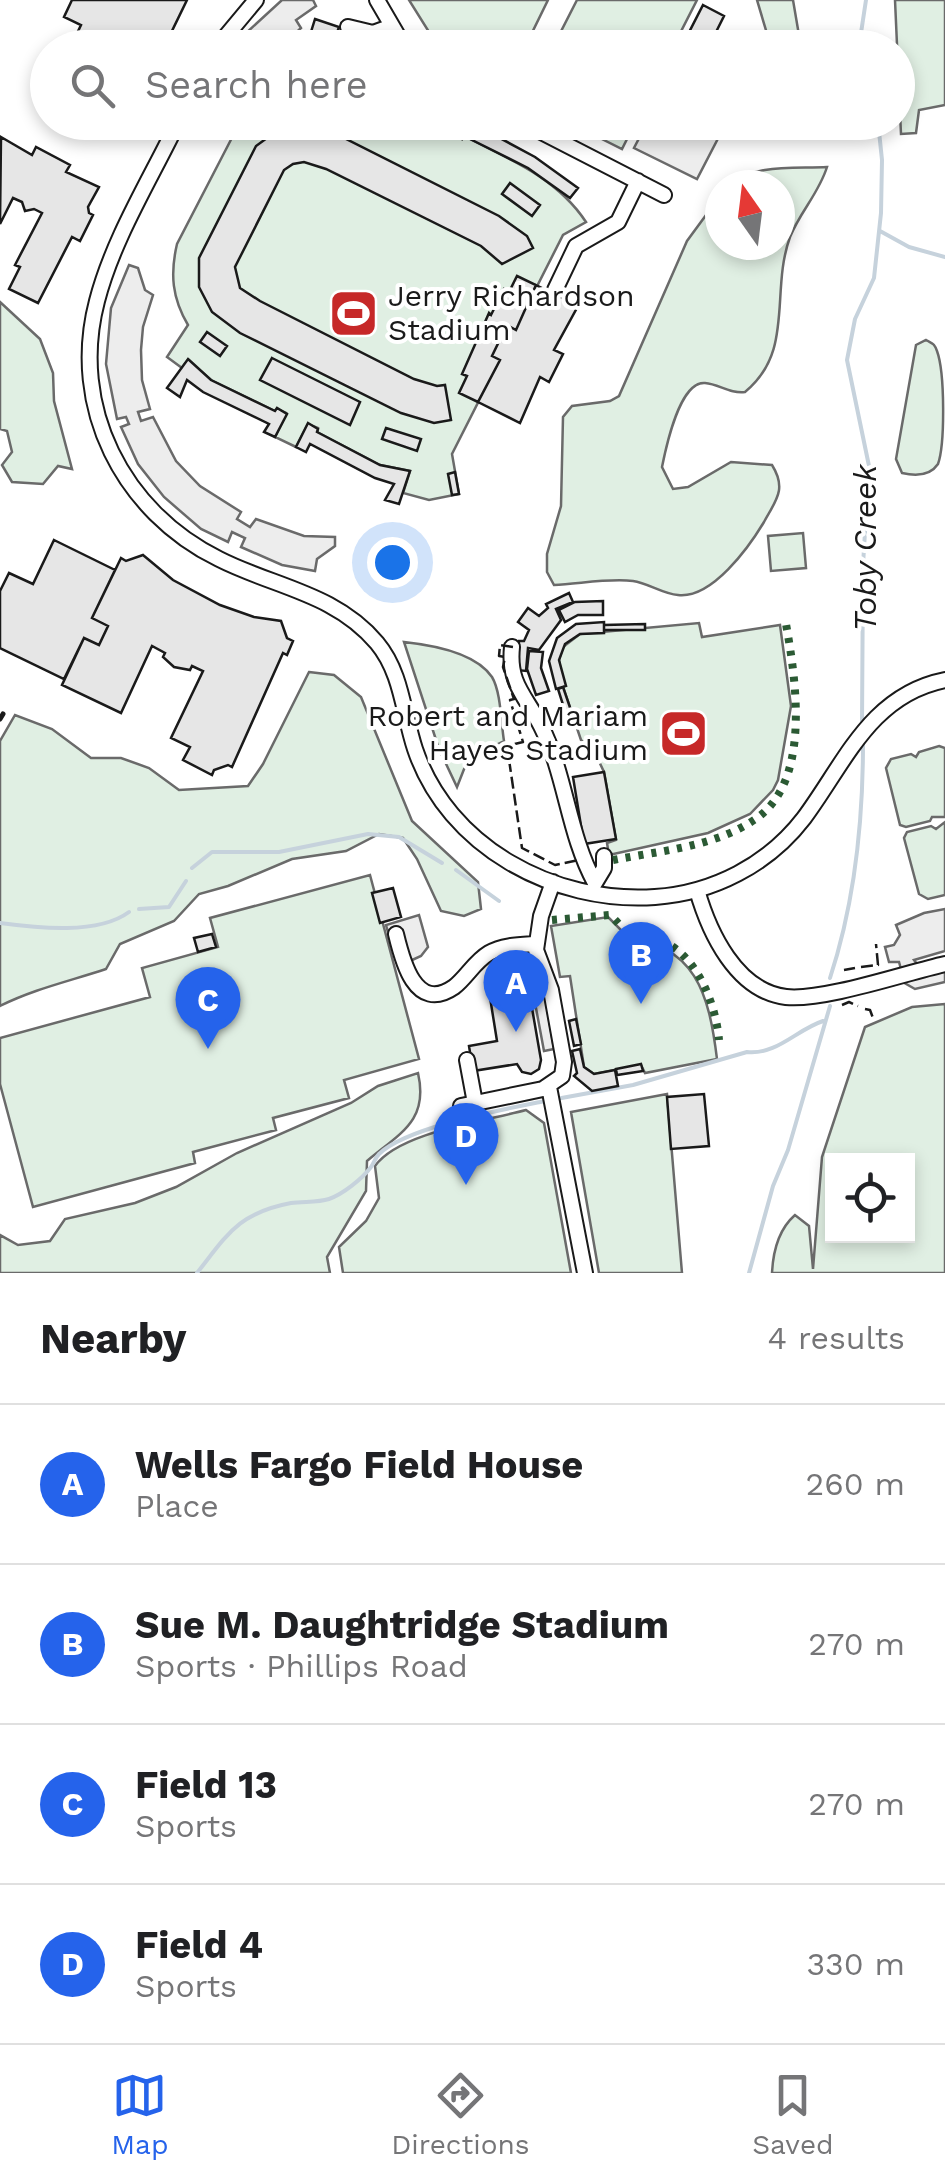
<!DOCTYPE html>
<html lang="en">
<head>
<meta charset="utf-8">
<style>
  :root { --surface:#fff; --page:#f6f6f6; --text:#202124; --muted:#757577; --line:#e0e0e0; --accent:#2563eb }
  body { margin:0; font-family:"Work Sans",sans-serif; background:var(--page); color:var(--text) }
  .controls { position:absolute; right:30px; bottom:30px; display:grid; overflow:hidden; border-radius:0px; box-shadow:0 5px 15px #0003 }
  .controls button { width:90px; height:90px; display:grid; place-items:center; padding:0; border:0; border-bottom:2px solid var(--line); background:var(--surface); color:var(--text); font:50px sans-serif }
  .compass { position:absolute; left:705px; top:170px; width:90px; height:90px; border-radius:50%; background:var(--surface); box-shadow:0 5px 15px #0003; rotate:346deg }
  .you { position:absolute; left:392px; top:562px; width:35px; height:35px; margin:-25px; border:8px solid #fff; border-radius:50%; background:#1a73e8; box-shadow:0 0 0 15px #1a73e833 }
  .badge { display:grid; place-items:center; width:65px; height:65px; border-radius:50%; background:var(--accent); color:#fff; font-size:32px; font-weight:700 }
  .pin { position:absolute; translate:-50% -82px; filter:drop-shadow(0 2px 5px #0008) }
  .pin::after { content:''; position:absolute; top:52px; width:35px; height:30px; background:inherit; clip-path:polygon(0 0,100% 0,50% 100%) }
  .list { margin:0; padding:0; list-style:none }
  h2 { display:flex; justify-content:space-between; align-items:center; height:130px; margin:0; padding:0 40px; font-size:42px }
  h2 small { font-size:32px; font-weight:400; color:var(--muted) }
  .list li { display:grid; grid-template-columns:65px 1fr auto; gap:30px; align-items:center; box-sizing:border-box; height:160px; padding:0 40px; border-top:2px solid var(--line) }
  .list b { display:block; font-size:38px; white-space:nowrap }
  .list p { margin:0; font-size:32px; white-space:nowrap; color:var(--muted) }
  .list em { font-size:32px; font-style:normal; color:var(--muted) }
  .icon { flex:none; width:55px; height:55px; fill:none; stroke:currentColor; stroke-width:2; stroke-linecap:round; stroke-linejoin:round }
  .map { position:relative; flex:none; width:945px; height:1273px; overflow:hidden }
  .search { position:absolute; background:var(--surface); box-shadow:0 5px 15px #0003; left:30px; right:30px; top:30px; height:110px; display:flex; align-items:center; gap:25px; box-sizing:border-box; padding:0 35px; border-radius:55px; color:var(--muted); font-size:38px }
  .sheet { height:770px; background:var(--surface) }
  nav { display:flex; justify-content:space-around; align-items:center; box-sizing:border-box; height:140px; border-top:2px solid var(--line); background:var(--surface); font-size:28px; color:var(--muted) }
  nav a { display:grid; justify-items:center; gap:5px }
  nav .on { color:var(--accent) }
  .map>svg:first-child { display:block }
  .green { fill:#e0efe3; stroke:#6a6a6a; stroke-width:2.5; fill-rule:evenodd }
  .parking { fill:#ededed; stroke:#6a6a6a; stroke-width:2.5 }
  .lines { fill:none; stroke-linecap:round; stroke-linejoin:round }
  .stream { stroke:#c6d2dc; stroke-width:4 }
  .building { fill:#e6e6e6; stroke:#1a1a1a; stroke-width:2.5 }
  .minor-casing { stroke:#1a1a1a; stroke-width:18 }
  .minor { stroke:#fff; stroke-width:14 }
  .hedge { stroke:#2b5a34; stroke-width:8; stroke-dasharray:5 8; stroke-linecap:butt }
  .fence { stroke:#1a1a1a; stroke-width:2.5; stroke-dasharray:12 5; stroke-linecap:butt }
  .wall { stroke:#1a1a1a; stroke-width:5 }
  .labels { text-anchor:middle; stroke-width:8; stroke-linejoin:round; paint-order:stroke }
  .poi-label { font-size:30px; fill:#1a1a1a; stroke:#fff; text-anchor:start }
  .water-label { font-size:32px; font-style:italic; fill:#1a1a1a; stroke:#fff }
</style>
</head>
<body>
<div class="map">
<svg width="945" height="1273" viewBox="0 0 945 1273">
  <rect width="100%" height="100%" fill="#fff"/>
  <path class="green" d="M409,0H548L525,47L439,48Z
    M577,0H697L673,47H553Z
    M757,0H793L801,47H771Z
    M895,0H945V105L919,110L916,133L901,134Z
    M424,122L430,125L459,123L453,135L462,139L464,136C510,159 557,178 586,222L563,235L452,454L459,494L429,500L403,493L410,471L380,465L317,432L318,428L308,424L296,447L275,437L286,413L277,409L275,411L211,380L188,360L182,368L167,357L188,325C172,298 170,274 177,244L237,128L244,123Z
    M570,123H635L622,149Z
    M827,167C819,193 800,212 790,237C770,292 795,351 745,392C730,394 719,384 705,383C680,381 666,447 662,467L673,489L688,487L731,462L772,465C787,489 776,500 764,522C749,547 712,599 678,595C663,594 648,583 633,581C608,578 579,584 554,585L547,572V554L561,506L563,417L572,406L610,401L619,396L687,241L720,196V245H780V185H731C754,163 797,169 827,167Z
    M0,302L40,339L53,373L54,401L72,469L58,466L43,484L12,482L2,465L12,452L7,431L0,429Z
    M926,340C933,344 934,343 937,351C945,373 945,444 938,464C930,476 915,476 902,473L896,459L916,345Z
    M803,533L806,568L771,571L768,536Z
    M699,623L702,637L780,625L791,706L778,780L773,790L750,814L708,833L609,855L607,843L616,840L604,772L596,755L581,740L563,687L559,660L563,647L580,634Z
    M404,642C432,645 475,652 492,677C501,692 501,723 504,741L468,759L457,787L439,749Z
    M309,672L334,675L361,697L412,821L478,882L481,909L464,916L441,911L417,859L403,838L379,834L346,851L292,859L228,886L199,894L174,921L120,944L106,969C70,981 34,989 0,1006V741L15,715L52,729L91,758H121L149,768L179,790L248,786L263,764Z
    M939,746L945,748V817H932L930,821L906,827L900,825L886,768L891,759L911,754L916,757L919,752Z
    M945,822V895L928,899L919,894L904,838L907,832L931,826L936,829Z
    M370,875L419,1059L344,1080L349,1098L273,1118L276,1130L193,1152L195,1163L33,1207L0,1084V1038L150,997L142,968L218,947L210,918Z
    M608,917L621,930V936C696,944 709,994 717,1059L645,1073L641,1065L594,1074L584,1067L570,976L560,977L551,926Z
    M945,1004V1273H772C773,1252 779,1229 795,1215L809,1226L813,1269L822,1157L865,1027L912,1007ZM832,1160H908V1236H832Z
    M418,1073C429,1121 400,1133 367,1161L366,1191L327,1257L330,1273H0V1235L18,1245L50,1241L65,1219L135,1203L176,1187L237,1153L351,1103L378,1086Z
    M667,1094L682,1273H599L571,1112Z
    M526,1110L544,1123L571,1273H343L339,1247L366,1221L379,1198L375,1166C399,1132 486,1121 526,1110Z"/>
  <path class="parking" d="M282,0H313L316,6L296,20L301,28L281,47H237L245,34Z
    M647,123V122L726,123L697,179L634,148Z
    M129,265L138,268L145,290L153,295L143,327L141,350L142,380L150,409L138,412L141,421L153,417L176,461L200,486L241,512L237,519L250,527L256,519L304,536L335,537V546L317,559L315,571L282,565L241,547L245,538L232,532L228,542L201,529L164,497L138,464L121,427L129,424L126,417L117,419L106,364L111,308Z
    M945,909V951L914,960L917,964L945,957V982L915,989L901,981L904,980L899,962H889L885,947L894,945L900,935L896,925L924,913Z
    M419,915L428,947L421,956L410,961L393,950L386,925Z
    M544,990L554,1049L544,1051L533,992Z"/>
  <g class="lines">
    <path class="stream" d="M863,48L861,33L866,0
      M880,231L909,247L945,257
      M862,724L863,565L869,466L847,360L855,319L874,278L881,213L882,160L878,122
      M192,868L212,852H279L368,834L399,837L442,863
      M456,870L499,901
      M139,909L169,907L186,881
      M0,923C37,928 98,935 129,912
      M830,978C855,902 863,823 863,744
      M556,1099L633,1085L747,1052C777,1055 796,1030 823,1021
      M197,1273C227,1235 238,1213 291,1203C303,1201 317,1203 329,1199C343,1194 362,1179 371,1167C374,1163 375,1158 379,1154C406,1127 506,1109 545,1101
      M749,1273L773,1186L788,1150L830,1006"/>
  </g>
  <path class="building" d="M72,0H187L171,33L179,37L174,48H70L81,25L64,17Z
    M703,5L724,16L708,48H686L682,46Z
    M315,19L339,27L332,48H306Z
    M459,122H470L535,157L578,188L570,198L528,168L464,136L462,139L453,134Z
    M306,125L340,136L499,216L527,236L533,248L502,264L481,246L326,169L304,162L293,164L284,170L235,267L240,288L260,301L414,379L437,386L445,385L451,420L434,423L401,413L240,333L212,312L199,287V258L256,146L278,130Z
    M1,137L32,155L36,147L70,165L66,172L99,187L88,207L89,213L93,215L80,241L72,237L38,303L9,289L20,267L15,265L42,213L34,209L25,211L22,202L13,198L0,224Z
    M510,183L540,205L532,216L502,194Z
    M517,276L536,285L516,330L507,325L492,356L500,360L478,402L459,393L467,376L462,374L489,313L491,315L504,289L509,292Z
    M536,285L578,306L554,350L563,354L549,382L540,377L520,423L478,402L500,360L492,356L507,325L516,330Z
    M207,332L227,346L220,356L200,342Z
    M272,358L360,402L350,425L260,380Z
    M188,359L211,380L275,411L277,408L287,414L275,437L264,432L269,424L203,392L187,380L180,397L167,388Z
    M308,423L318,429L317,432L380,465L410,471L399,504L385,500L394,484L375,478L310,444L306,452L296,447Z
    M386,428L421,439L417,451L382,439Z
    M455,472L459,494L452,495L448,474Z
    M54,540L115,570L92,618L108,626L99,645L84,638L64,679L0,648V591L9,573L33,584Z
    M143,555L173,580L220,605L254,617L281,621L287,638L293,641L287,655L283,653L232,767L228,765L214,770L212,775L183,760L190,747L171,738L203,671L192,666L190,670L174,667L163,657L165,653L152,646L121,713L62,685L84,638L99,645L108,626L92,618L121,558L126,561Z
    M569,593L573,602L556,609L561,620L539,650L528,648L526,671L516,670L519,641H524L529,630L518,622L528,608L539,616L548,608L546,604Z
    M603,601V615H578L565,622L559,610L575,602Z
    M604,622V633L580,634L565,644L559,660L566,686L556,689L549,661L557,638L576,624Z
    M645,624V630H604V625Z
    M529,651L543,652L541,668L549,691L536,695L527,669Z
    M563,687L576,725L570,727L558,689Z
    M604,772L616,839L584,844L573,777Z
    M393,888L401,917L380,923L372,893Z
    M212,934L216,947L198,952L194,938Z
    M514,974L523,976L528,985L541,1060L539,1069L531,1074L522,1072L517,1064L473,1071L469,1046L497,1041L489,991L504,989L506,979Z
    M576,1019L581,1044L574,1046L569,1021Z
    M580,1049L584,1067L594,1074L615,1070L618,1086L592,1091L574,1076L577,1073L572,1051Z
    M641,1064L643,1071L617,1075L616,1069Z
    M704,1094L709,1146L671,1149L667,1097Z"/>
  <g class="lines">
    <defs>
      <path id="minor" d="M377,0L405,48
        M348,27L373,33L392,26
        M216,48L256,0
        M178,122C150,180 113,239 97,301C69,407 123,512 219,559C274,587 335,593 377,643C402,673 403,713 415,749C448,847 554,904 655,897C713,893 768,865 804,818C845,763 870,695 945,680
        M522,122L664,195
        M555,290L576,246L618,222L638,181
        M512,647C508,684 526,696 541,726C566,775 568,834 595,883L604,868V856
        M697,890C709,932 736,991 786,997C824,1001 905,973 945,964
        M396,934C402,959 415,1014 454,987C467,977 474,962 489,953C503,945 520,945 536,944
        M467,1060L475,1103
        M549,1087L585,1273
        M461,1106L543,1089L562,1076L564,1062L551,990L536,950L541,916L553,882"/>
    </defs>
    <use href="#minor" class="minor-casing"/>
    <use href="#minor" class="minor"/>
    <path class="hedge" d="M613,860C659,851 714,847 754,820C812,783 796,680 786,624
      M552,920L610,915C616,920 621,927 626,931C635,938 657,937 670,945C700,963 716,1007 719,1040"/>
    <path class="fence" d="M513,647L500,645L499,656L505,657L503,667L514,699L510,700L523,742L507,746L522,848L555,865L579,860
      M861,967L878,965L876,944
      M844,970L855,968
      M842,1005L849,1002L858,1006
      M865,1009L870,1010L873,1018"/>
    <path class="wall" d="M0,719L3,714"/>
  </g>
  <defs>
    <symbol id="stadium-square" viewBox="-11 -11 22 22"><rect x="-9" y="-9" width="18" height="18" rx="4" fill="#c62828" stroke="#fff"/><path d="M0-5a6.5 5 0 1 0 0 10a6.5 5 0 1 0 0-10ZM-3.5-1.8h7v3.6h-7Z" fill="#fff"/></symbol>
  </defs>
  <g fill-rule="evenodd">
    <use href="#stadium-square" x="326" y="286" width="55" height="55"/>
    <use href="#stadium-square" x="656" y="706" width="55" height="55"/>
  </g>
  <g class="labels">
    <g class="poi-label">
      <text x="388" y="306">Jerry Richardson<tspan x="388" dy="34">Stadium</tspan></text>
      <text x="648" y="726" text-anchor="end">Robert and Mariam<tspan x="648" dy="34">Hayes Stadium</tspan></text>
    </g>
    <g class="water-label">
      <text transform="translate(865 548) rotate(-90)" y="11">Toby Creek</text>
    </g>
  </g>
</svg>
<div class="controls">
<button><svg class="icon" aria-label="locate" viewBox="0 0 24 24"><circle cx="12" cy="12" r="6"/><path d="M12 2v4M12 18v4M2 12h4M18 12h4"/></svg></button>
</div>
<svg class="compass" viewBox="-18 -18 36 36"><path d="M0-13l5 13h-10z" fill="#e53935"/><path d="M0 13l5-13h-10z" fill="#757577"/></svg>
<div class="you"></div>
<div class="pin badge" style="left:516px;top:1032px">A</div>
<div class="pin badge" style="left:641px;top:1004px">B</div>
<div class="pin badge" style="left:208px;top:1049px">C</div>
<div class="pin badge" style="left:466px;top:1185px">D</div>
<div class="search"><svg class="icon" aria-label="search" viewBox="0 0 24 24"><circle cx="10" cy="10" r="6"/><path d="M15 15l6 6"/></svg>Search here</div>
</div>
<section class="sheet">
<h2>Nearby<small>4 results</small></h2>
<ul class="list">
<li><span class="badge">A</span><div><b>Wells Fargo Field House</b><p>Place</p></div><em>260 m</em></li>
<li><span class="badge">B</span><div><b>Sue M. Daughtridge Stadium</b><p>Sports · Phillips Road</p></div><em>270 m</em></li>
<li><span class="badge">C</span><div><b>Field 13</b><p>Sports</p></div><em>270 m</em></li>
<li><span class="badge">D</span><div><b>Field 4</b><p>Sports</p></div><em>330 m</em></li>
</ul>
</section>
<nav>
<a class="on"><svg class="icon" aria-label="map" viewBox="0 0 24 24"><path d="M3 6l6-2 6 2 6-2v14l-6 2-6-2-6 2zM9 4v14M15 6v14"/></svg>Map</a>
<a><svg class="icon" aria-label="directions" viewBox="0 0 24 24"><path d="M12 3l9 9-9 9-9-9zM9 14v-3h6M13 9l2 2-2 2"/></svg>Directions</a>
<a><svg class="icon" aria-label="saved" viewBox="0 0 24 24"><path d="M7 4h10v16l-5-4-5 4z"/></svg>Saved</a>
</nav>
</body>
</html>
